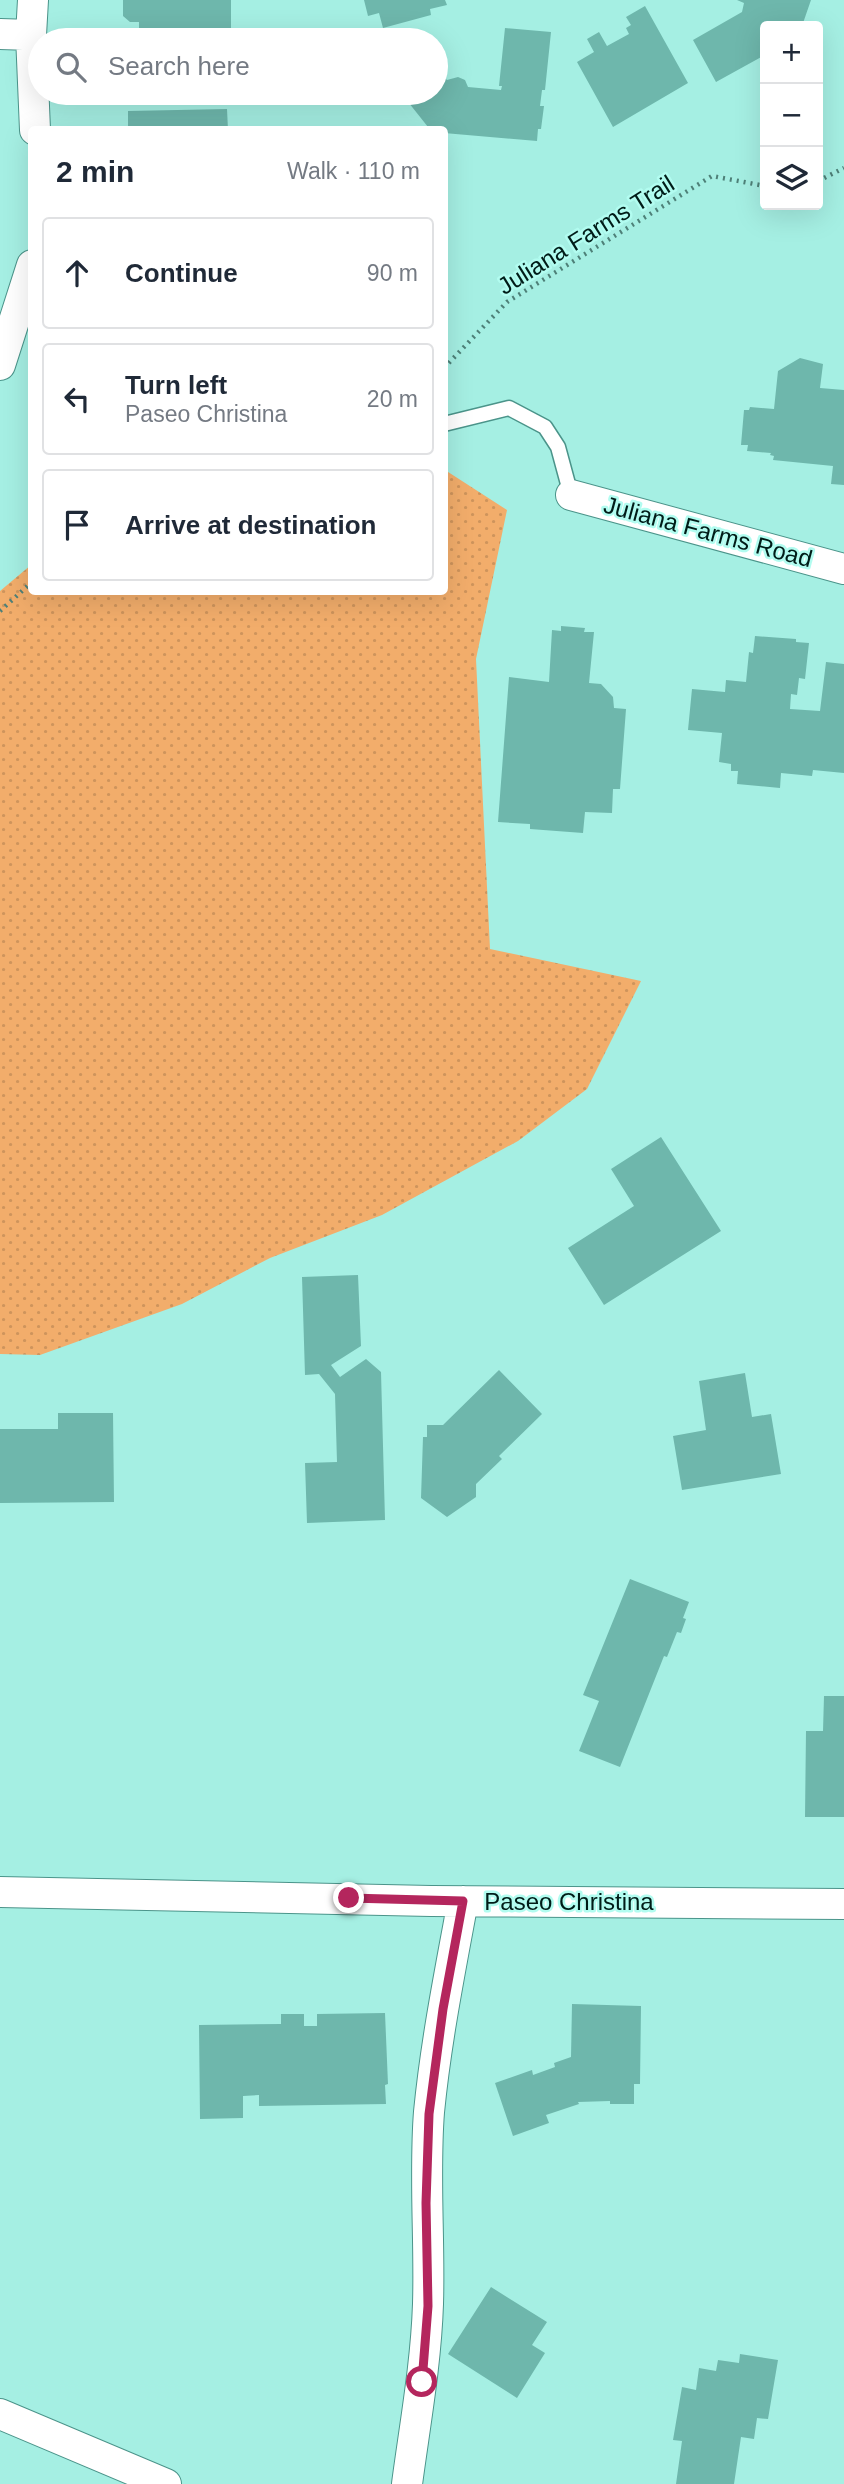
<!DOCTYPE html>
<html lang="en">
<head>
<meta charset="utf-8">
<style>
  :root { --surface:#fff; --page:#f6f6f7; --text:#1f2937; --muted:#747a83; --line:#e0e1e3 }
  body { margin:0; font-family:Arial,sans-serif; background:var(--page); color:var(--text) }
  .controls { position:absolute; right:21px; top:21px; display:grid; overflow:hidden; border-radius:7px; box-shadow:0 7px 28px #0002 }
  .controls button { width:63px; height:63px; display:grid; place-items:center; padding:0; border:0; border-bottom:2px solid var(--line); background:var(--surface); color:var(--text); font:35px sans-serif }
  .stop { position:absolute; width:21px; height:21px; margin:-16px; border:5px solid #b4265d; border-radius:50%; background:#fff }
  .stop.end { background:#b4265d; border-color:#fff; box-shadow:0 2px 7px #0008 }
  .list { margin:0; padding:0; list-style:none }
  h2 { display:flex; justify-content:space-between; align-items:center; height:91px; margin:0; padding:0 28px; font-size:30px }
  h2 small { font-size:23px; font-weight:400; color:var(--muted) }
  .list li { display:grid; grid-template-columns:46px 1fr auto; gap:21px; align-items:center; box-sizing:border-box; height:112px; margin:0 14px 14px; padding:0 14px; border:2px solid var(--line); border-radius:7px }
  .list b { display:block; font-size:26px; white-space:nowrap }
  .list p { margin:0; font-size:23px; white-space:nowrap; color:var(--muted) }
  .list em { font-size:23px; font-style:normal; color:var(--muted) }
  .icon { flex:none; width:38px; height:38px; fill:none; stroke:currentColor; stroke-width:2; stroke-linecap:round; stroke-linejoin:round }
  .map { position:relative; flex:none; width:844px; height:2484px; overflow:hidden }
  .search { position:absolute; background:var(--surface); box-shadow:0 7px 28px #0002; left:28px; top:28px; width:420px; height:77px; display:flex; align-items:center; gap:18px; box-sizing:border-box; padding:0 24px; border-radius:38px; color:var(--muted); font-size:26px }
  .panel { position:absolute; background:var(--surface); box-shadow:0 7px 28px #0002; left:28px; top:126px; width:420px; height:469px; border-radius:7px }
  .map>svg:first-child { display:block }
  .grass { fill:url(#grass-dots) }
  .building { fill:#6eb7ac }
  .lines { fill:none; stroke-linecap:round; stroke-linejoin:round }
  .lane-casing { stroke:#4b948a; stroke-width:17 }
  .street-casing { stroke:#4b948a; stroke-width:32 }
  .path { stroke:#4e8078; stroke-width:4.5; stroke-dasharray:2 5; stroke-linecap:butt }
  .lane { stroke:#fff; stroke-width:14 }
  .street { stroke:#fff; stroke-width:30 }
  .route { stroke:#b4265d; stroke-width:9 }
  .labels { text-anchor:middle; stroke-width:5; stroke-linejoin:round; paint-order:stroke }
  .street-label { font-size:24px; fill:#001c18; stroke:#b2fcf0 }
</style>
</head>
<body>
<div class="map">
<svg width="844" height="2484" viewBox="0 0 844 2484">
  <defs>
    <pattern id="grass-dots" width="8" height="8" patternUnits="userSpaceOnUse" patternTransform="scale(1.75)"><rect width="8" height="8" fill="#f2ad6b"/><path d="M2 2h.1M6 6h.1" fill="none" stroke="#ce945c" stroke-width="1.8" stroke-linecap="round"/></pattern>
  </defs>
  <rect width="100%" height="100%" fill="#a5efe3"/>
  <path class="grass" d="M445,470L507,510L476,659L490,949L641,981L587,1089L518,1141L382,1215L270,1258L182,1304L40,1355L0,1354V591L31,565L32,592H444Z"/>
  <path class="building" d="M123,0H231V40H139V22H130L123,16Z
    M364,0H445L447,5L430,9L431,15L383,28L379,13L368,16Z
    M737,0H811L802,26H765V55L716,82L693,40L742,12L744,3Z
    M645,6L688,83L613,127L577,62L594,52L587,39L599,32L607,46L629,34L626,28L631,25L626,17Z
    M505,28L551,32L545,90H542L540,106H544L541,129H538L537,141L444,133V130L428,127L401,93H436V62L447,75L444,77L447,80L458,77L465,80L468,87L501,90L502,86H499Z
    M227,109L228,130H128V111Z
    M800,358L823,364L820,388L844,390V485L831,484L833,466L773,460L774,456L770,455L771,453L747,451L748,445H741L744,410H749L750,407L774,409L778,371Z
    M561,626L585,628L584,632H594L589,683L601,684L613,697L614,708L626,709L620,789H613L612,813L585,812L583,833L530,829V824L498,822L509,677L549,682L552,630L561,631Z
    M755,636L796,639V642L809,643L805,679L799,678L797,695L791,694L790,709L820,711L826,662L844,664V773L813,770L812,776L781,773L780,788L737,784L738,771H731V764L719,762L722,733L688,730L692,689L725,692L726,680L746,682L749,652L753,653Z
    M661,1137L721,1231L604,1305L568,1248L634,1206L611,1169Z
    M358,1275L361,1346L331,1365L340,1377L366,1359L381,1372L385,1520L307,1523L305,1463L337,1462L335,1394L319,1374L305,1375L302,1277Z
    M499,1370L542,1414L499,1456L502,1459L476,1484V1497L447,1517L421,1498L423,1437H427V1425H443Z
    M745,1373L752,1417L771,1414L781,1474L682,1490L673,1436L706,1430L699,1381Z
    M58,1413H113L114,1502L0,1503V1429H58Z
    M630,1579L689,1602L683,1618L686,1619L681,1633L677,1632L667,1657L664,1656L620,1767L579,1751L599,1701L583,1695Z
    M824,1696H844V1817H805L806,1731H823Z
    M572,2004L641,2006L640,2084H634V2104H610V2101L578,2102L579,2104L546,2115L549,2123L513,2136L495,2083L532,2070L533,2075L555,2067L554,2063L571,2057Z
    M385,2013L388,2084L385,2085L386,2104L259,2106V2095L243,2096V2118L200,2119L199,2025L281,2024V2014H304V2026H317V2014Z
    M491,2287L547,2322L532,2345L545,2353L517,2398L448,2354Z
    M740,2354L778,2360L768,2419L757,2418L754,2439L741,2437L734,2484H676L682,2441L673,2440L682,2387L696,2390L699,2368L716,2371L718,2360L739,2363Z"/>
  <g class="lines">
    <defs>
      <path id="lane" d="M444,424L509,408L545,427L558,447L571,495"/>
      <path id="street" d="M33,0L31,35L35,130
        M0,34L31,35
        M0,365L32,265
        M571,495L844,569
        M0,1892L431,1901L844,1904
        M0,2414L166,2484
        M407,2484C415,2424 426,2364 428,2304C430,2240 424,2176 429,2112C436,2041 450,1971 463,1901"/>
    </defs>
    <use href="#lane" class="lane-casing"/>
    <use href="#street" class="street-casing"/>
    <path class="path" d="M818,181L844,168
      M444,368L507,302L712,176L765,186
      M0,611L32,582"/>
    <use href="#lane" class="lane"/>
    <use href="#street" class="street"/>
  </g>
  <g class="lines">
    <path class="route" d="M349,1898L463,1901L443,2009L429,2114L426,2203L428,2306L422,2382"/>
  </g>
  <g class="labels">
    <g class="street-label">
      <text transform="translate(586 235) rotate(-32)" y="8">Juliana Farms Trail</text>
      <text transform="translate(708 532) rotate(15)" y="8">Juliana Farms Road</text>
      <text x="569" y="1910">Paseo Christina</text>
    </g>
  </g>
</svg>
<div class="controls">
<button>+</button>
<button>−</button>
<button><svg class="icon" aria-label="layers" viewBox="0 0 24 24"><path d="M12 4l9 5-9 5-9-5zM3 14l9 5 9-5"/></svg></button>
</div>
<div class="stop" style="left:422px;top:2382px"></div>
<div class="stop end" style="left:349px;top:1898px"></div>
<div class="search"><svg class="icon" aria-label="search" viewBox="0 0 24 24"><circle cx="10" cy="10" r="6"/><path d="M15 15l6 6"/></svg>Search here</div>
<section class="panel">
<h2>2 min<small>Walk · 110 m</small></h2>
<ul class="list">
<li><svg class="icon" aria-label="ahead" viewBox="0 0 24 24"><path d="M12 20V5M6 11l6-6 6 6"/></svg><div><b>Continue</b></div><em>90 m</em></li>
<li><svg class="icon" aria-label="left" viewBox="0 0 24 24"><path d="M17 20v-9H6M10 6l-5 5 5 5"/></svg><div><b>Turn left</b><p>Paseo Christina</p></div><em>20 m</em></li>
<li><svg class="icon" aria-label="arrive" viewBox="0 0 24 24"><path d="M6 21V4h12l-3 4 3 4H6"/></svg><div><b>Arrive at destination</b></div></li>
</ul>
</section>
</div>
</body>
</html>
